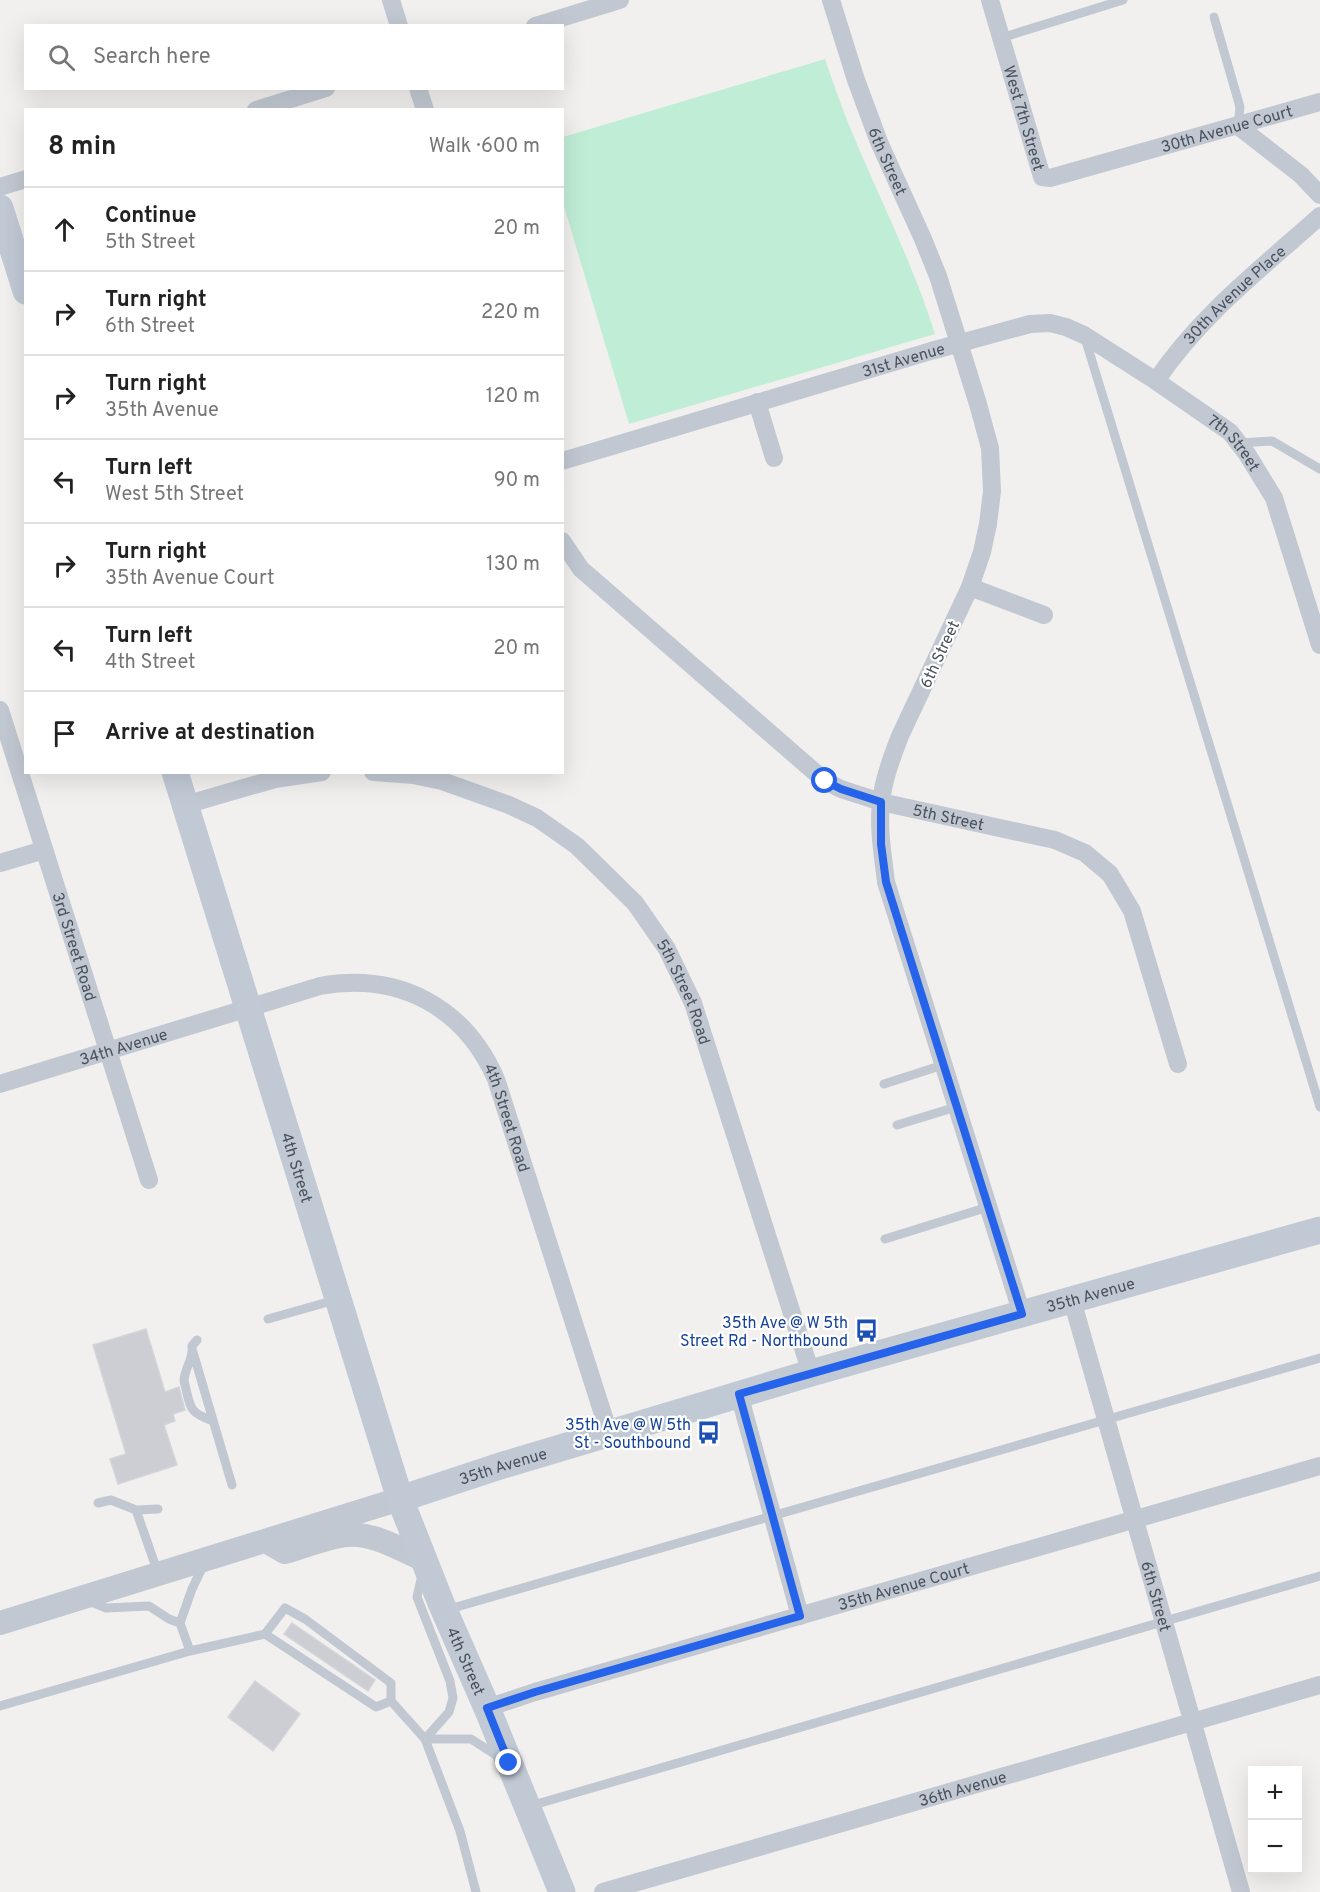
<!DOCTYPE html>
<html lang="en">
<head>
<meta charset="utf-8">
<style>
  :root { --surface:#fff; --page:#f6f6f6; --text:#222; --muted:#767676; --line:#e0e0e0 }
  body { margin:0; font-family:Overpass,sans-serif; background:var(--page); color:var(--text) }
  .controls { position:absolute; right:18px; bottom:18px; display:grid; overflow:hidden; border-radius:0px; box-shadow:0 6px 24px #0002 }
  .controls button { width:54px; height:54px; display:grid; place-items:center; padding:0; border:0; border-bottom:2px solid var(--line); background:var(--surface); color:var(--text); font:30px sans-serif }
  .stop { position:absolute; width:18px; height:18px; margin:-14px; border:4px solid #2563eb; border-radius:50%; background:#fff }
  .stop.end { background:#2563eb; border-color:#fff; box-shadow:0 2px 6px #0008 }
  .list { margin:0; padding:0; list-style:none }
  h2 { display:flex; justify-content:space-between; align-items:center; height:78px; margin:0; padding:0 24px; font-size:26px }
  h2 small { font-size:20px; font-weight:400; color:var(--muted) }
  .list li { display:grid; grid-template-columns:39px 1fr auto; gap:18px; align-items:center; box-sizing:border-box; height:84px; padding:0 24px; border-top:2px solid var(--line) }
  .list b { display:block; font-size:22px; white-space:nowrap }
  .list p { margin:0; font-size:20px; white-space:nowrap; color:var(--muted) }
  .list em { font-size:20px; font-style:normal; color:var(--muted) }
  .icon { flex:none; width:33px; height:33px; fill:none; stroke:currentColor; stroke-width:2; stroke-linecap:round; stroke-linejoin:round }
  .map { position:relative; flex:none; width:1320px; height:1892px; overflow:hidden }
  .search { position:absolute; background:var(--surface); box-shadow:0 6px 24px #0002; left:24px; top:24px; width:540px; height:66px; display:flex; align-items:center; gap:15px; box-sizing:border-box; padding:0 21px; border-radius:0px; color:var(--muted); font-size:22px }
  .panel { position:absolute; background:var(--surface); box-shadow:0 6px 24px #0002; left:24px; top:108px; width:540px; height:666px; border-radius:0px }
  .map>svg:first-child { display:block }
  .green { fill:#c0edd6 }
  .building { fill:#ccced4; stroke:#d4d5db; stroke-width:1.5 }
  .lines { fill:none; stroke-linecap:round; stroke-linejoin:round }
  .service { stroke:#c1c8d1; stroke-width:9 }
  .minor { stroke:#c1c8d1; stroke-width:18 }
  .tertiary { stroke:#c1c8d1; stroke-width:24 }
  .secondary { stroke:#c1c9d5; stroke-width:27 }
  .route { stroke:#2563eb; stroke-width:8 }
  .labels { text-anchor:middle; stroke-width:4.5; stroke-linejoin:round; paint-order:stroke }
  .street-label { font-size:16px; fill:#48515c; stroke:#fff }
  .transit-label { font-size:16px; fill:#164399; stroke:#fff; text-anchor:end }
</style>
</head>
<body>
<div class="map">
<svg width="1320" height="1892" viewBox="0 0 1320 1892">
  <rect width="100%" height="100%" fill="#f2f0ef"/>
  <path class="green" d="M825,59C832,79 839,100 847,120C876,192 912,260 935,334L629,424L563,203V137Z"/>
  <path class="building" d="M146,1329L165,1392L179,1387L185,1410L173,1414L175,1421L164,1425L177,1465L118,1484L110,1459L126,1454L93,1345Z
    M292,1623L375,1680L368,1691L284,1634Z
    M255,1681L300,1714L273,1751L228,1717Z"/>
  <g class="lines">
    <path class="service" d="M1214,17L1240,107L1238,126
      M1001,38L1123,0
      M1085,338L1320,1107
      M1238,443L1272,441L1320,469
      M884,1084L943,1065
      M897,1125L956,1107
      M885,1239L988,1207
      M268,1319L335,1300
      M197,1340L192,1346C194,1359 184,1369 184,1381C191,1407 187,1412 213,1421
      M193,1352L232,1485
      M98,1503L111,1500L136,1510L158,1509
      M136,1510L158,1573
      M422,1575L417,1597L450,1681L453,1698L449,1712L425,1739
      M87,1600L106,1608L149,1606L169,1619L180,1623
      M446,1610L1320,1358
      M265,1634L285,1608L305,1619L391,1683V1701
      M190,1651L180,1623L192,1589L204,1564
      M0,1706L190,1651L265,1634L376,1707L391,1701L425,1739L460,1831L476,1892
      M425,1739H471L499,1757
      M530,1806L1320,1576"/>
    <g class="minor">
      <path d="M391,0L399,26"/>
      <path id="s1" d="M831,0L856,80L879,142L923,239L938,276L978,404L990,448L992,491L988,524L982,552L970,587L900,736C892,757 883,780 881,803C878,829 883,856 886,882L1022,1314"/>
      <path id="s2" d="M990,0L1042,177L1050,178L1320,102"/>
      <path d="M535,26L620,0"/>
      <path d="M418,88L425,110"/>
      <path d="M256,110L326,88"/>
      <path d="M1238,126L1301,175L1320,195"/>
      <path d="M0,187L26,179"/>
      <path id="s3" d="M1156,381C1199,316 1263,267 1320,216"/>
      <path d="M757,402L774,458"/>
      <path id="s4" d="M562,461L931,351L1030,324L1050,323L1066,327L1084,335L1156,381L1230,432L1247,454L1274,498L1320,645"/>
      <path id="s5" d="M562,541L581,569L825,781L841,789L881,802L1055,840L1085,853L1110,874L1132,911L1178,1064"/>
      <path d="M970,587L1044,615"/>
      <path id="s6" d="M0,710L149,1180"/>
      <path id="s7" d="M373,772L413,775L442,781L509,805L537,818L577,846L635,903L667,949L693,1003L811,1373"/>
      <path d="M185,805L275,779L322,772"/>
      <path d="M0,863L44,850"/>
      <path id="s8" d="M0,1084L320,986C398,972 464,1006 496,1079L609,1433"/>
      <path id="s9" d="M1072,1300L1241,1892"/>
      <path d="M739,1394L800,1616"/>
      <path id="s10" d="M487,1708L535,1692L1320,1466"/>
      <path id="s11" d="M603,1892L1320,1685"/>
    </g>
    <path class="tertiary" d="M266,1541L285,1552C308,1546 335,1533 358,1535C381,1537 404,1551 424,1560
      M0,1623L400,1499"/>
    <g class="secondary">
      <path d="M0,208L26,291"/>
      <path id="s12" d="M175,772L400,1499L441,1603L487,1708L562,1892"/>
      <path id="s13" d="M400,1499L500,1466L811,1373L1320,1230"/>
    </g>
  </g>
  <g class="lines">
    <path class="route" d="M509,1763L487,1708L535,1692L800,1616L739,1394L1022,1314L886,882L881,844V802L841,789L825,781"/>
  </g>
  <defs>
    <symbol id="bus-bare" viewBox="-9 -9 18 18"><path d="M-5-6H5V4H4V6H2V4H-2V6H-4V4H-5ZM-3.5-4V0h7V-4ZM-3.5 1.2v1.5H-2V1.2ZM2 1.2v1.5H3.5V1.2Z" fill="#1a4fb4" stroke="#fff" stroke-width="2.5" paint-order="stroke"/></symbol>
  </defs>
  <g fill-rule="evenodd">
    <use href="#bus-bare" x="850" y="1314" width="33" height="33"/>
    <use href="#bus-bare" x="692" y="1416" width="33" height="33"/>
  </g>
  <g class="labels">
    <g class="street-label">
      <text dy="6" stroke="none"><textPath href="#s2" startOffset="123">West 7th Street</textPath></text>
      <text dy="6" stroke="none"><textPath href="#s2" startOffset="376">30th Avenue Court</textPath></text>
      <text dy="6" stroke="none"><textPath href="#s1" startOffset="171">6th Street</textPath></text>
      <text dy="6" stroke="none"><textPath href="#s3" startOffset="117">30th Avenue Place</textPath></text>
      <text dy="6" stroke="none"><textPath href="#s4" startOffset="356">31st Avenue</textPath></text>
      <text dy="6" stroke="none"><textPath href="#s4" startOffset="730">7th Street</textPath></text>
      <text transform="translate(939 654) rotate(-65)" y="6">6th Street</text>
      <text dy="6" stroke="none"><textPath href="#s5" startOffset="486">5th Street</textPath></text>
      <text dy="6" stroke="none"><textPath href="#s6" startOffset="248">3rd Street Road</textPath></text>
      <text dy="6" stroke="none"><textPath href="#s7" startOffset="404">5th Street Road</textPath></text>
      <text dy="6" stroke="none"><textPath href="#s8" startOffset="129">34th Avenue</textPath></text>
      <text dy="6" stroke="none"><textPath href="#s8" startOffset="591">4th Street Road</textPath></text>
      <text dy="6" stroke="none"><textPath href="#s12" startOffset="414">4th Street</textPath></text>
      <text dy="6" stroke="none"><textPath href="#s13" startOffset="720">35th Avenue</textPath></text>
      <text dy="6" stroke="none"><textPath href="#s13" startOffset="108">35th Avenue</textPath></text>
      <text dy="6" stroke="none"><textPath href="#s10" startOffset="434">35th Avenue Court</textPath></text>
      <text dy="6" stroke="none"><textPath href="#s9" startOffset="308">6th Street</textPath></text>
      <text dy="6" stroke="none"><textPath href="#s12" startOffset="936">4th Street</textPath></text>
      <text dy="6" stroke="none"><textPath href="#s11" startOffset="374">36th Avenue</textPath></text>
    </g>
    <g class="transit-label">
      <text x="848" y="1328">35th Ave @ W 5th<tspan x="848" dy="18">Street Rd - Northbound</tspan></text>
      <text x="691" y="1430">35th Ave @ W 5th<tspan x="691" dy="18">St - Southbound</tspan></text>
    </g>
  </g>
</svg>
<div class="controls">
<button>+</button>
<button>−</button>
</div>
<div class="stop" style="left:825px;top:781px"></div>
<div class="stop end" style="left:509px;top:1763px"></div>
<div class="search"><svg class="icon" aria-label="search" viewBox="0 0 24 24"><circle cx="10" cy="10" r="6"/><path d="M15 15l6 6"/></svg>Search here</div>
<section class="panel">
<h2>8 min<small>Walk · 600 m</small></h2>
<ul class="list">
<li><svg class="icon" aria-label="ahead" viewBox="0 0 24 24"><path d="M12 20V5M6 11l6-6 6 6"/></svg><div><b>Continue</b><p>5th Street</p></div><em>20 m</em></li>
<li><svg class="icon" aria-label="right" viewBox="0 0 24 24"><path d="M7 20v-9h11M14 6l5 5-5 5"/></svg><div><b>Turn right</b><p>6th Street</p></div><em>220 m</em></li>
<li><svg class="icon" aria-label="right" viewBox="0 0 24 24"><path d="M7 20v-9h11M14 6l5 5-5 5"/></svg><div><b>Turn right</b><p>35th Avenue</p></div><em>120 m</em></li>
<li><svg class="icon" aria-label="left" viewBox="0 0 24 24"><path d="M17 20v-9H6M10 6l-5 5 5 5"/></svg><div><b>Turn left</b><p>West 5th Street</p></div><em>90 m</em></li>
<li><svg class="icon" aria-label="right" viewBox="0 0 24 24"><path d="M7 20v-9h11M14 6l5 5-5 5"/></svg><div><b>Turn right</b><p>35th Avenue Court</p></div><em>130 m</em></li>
<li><svg class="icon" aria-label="left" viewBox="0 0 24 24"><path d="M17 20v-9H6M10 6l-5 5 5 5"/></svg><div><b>Turn left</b><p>4th Street</p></div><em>20 m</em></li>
<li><svg class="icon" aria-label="arrive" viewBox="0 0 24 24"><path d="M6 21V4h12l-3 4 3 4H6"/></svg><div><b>Arrive at destination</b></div></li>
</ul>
</section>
</div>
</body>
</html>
